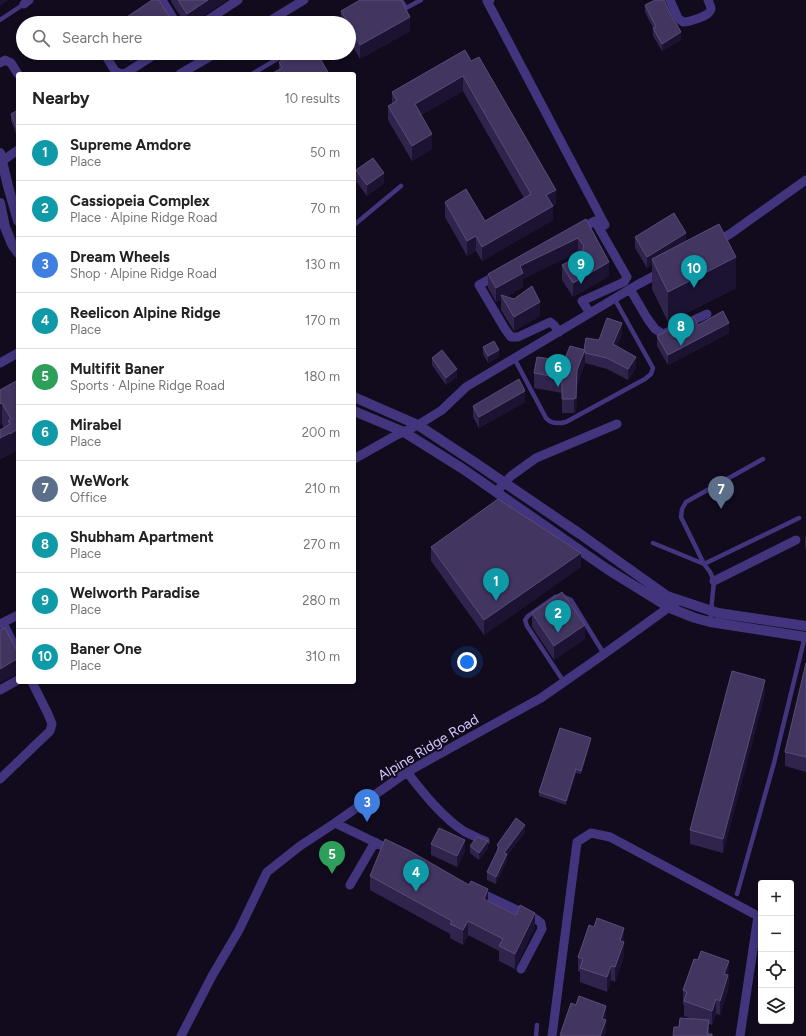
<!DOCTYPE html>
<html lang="en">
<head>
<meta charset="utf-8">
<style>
  :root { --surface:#fff; --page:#f6f6f6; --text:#222; --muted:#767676; --line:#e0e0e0; --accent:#db2777 }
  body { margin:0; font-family:Figtree,sans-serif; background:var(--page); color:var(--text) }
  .controls { position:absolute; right:12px; bottom:12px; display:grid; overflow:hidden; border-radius:4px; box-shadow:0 2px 6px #0003 }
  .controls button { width:36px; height:36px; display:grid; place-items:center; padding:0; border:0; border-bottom:1px solid var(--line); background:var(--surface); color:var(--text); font:20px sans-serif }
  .you { position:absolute; left:467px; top:662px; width:14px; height:14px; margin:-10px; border:3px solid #fff; border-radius:50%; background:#1a73e8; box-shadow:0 0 0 6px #1a73e833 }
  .badge { display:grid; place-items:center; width:26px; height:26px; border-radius:50%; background:var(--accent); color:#fff; font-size:13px; font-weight:700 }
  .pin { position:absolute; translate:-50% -33px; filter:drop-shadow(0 1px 2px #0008) }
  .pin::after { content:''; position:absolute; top:21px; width:14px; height:12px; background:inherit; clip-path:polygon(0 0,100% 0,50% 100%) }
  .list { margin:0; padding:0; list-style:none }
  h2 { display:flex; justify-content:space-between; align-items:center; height:52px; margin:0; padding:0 16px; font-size:17px }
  h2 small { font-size:13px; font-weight:400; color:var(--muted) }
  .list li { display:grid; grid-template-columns:26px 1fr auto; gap:12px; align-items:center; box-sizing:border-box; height:56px; padding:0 16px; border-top:1px solid var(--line) }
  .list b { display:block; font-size:15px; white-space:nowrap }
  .list p { margin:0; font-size:13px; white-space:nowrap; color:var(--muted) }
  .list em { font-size:13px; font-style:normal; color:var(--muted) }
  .icon { flex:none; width:22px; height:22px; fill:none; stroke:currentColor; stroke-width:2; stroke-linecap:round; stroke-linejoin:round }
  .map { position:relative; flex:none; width:806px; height:1036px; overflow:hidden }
  .search { position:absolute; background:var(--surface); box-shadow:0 2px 6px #0003; left:16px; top:16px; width:340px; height:44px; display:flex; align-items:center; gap:10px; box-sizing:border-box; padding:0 14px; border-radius:22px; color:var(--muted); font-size:15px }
  .panel { position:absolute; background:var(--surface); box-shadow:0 2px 6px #0003; left:16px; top:72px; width:340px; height:612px; border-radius:4px }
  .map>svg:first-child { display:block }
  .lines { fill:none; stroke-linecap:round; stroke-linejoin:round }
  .service { stroke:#42357d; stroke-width:4.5 }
  .minor { stroke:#42357d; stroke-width:9 }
  .tertiary { stroke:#42357d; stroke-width:10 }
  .wall { fill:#30234c }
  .shaded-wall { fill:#1c1231 }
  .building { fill:#423560; stroke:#594c79 }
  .labels { text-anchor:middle; stroke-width:4; stroke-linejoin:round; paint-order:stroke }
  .street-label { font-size:14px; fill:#d5c8ff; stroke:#110b1d }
</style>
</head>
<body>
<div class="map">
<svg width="806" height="1036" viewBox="0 0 806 1036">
  <rect width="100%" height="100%" fill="#110b1d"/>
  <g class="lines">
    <path class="service" d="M401,0L406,8L421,0
      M0,20L24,4
      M337,23L346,18
      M252,74L287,53
      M354,225L401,186
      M514,358L546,418C551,424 558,424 566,422L645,379L651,374L653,368L614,298
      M653,543L704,564L737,548L799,518
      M710,622L714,581L710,572L704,564L681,517L682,509L686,502L763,459
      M564,682L527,626L525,620L528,616L555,597L562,596L571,600L604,654
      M737,894L774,763L805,636
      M536,1036L537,1025"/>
    <path class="minor" d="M162,0L176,23
      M490,0L487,1L605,225
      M670,0L678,18L683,22C689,22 710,16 711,9C711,6 709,3 708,0
      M24,4L29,0
      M203,23L238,0
      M266,23L304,0
      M104,53L115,71L121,74L126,73L157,53
      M0,63L5,60L11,63L18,74
      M180,74L216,53
      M2,161L18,150
      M578,230L595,221L627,277L624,282L582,301L590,313
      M714,243L730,234L806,180
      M499,274L479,285L505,329L511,337H518L550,322L554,325L559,332
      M630,289L647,318L655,329L663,334L707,314
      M0,363L18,353
      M354,459L393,437L418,425L442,410L466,387L637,285L663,271
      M496,492L511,476L536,458L617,424
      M714,581L796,540
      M3,623L18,653
      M0,624L18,615
      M0,690L18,680
      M407,772C423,793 443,818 465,832C472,835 478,838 485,841
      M0,779L50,731L52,724L48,714L32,682
      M335,823L393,851
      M350,885L375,842
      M479,892L536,919L541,923L542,929L521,969
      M181,1036L212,976L239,930L267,872L300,846L335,823L407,772L541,698L604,654L679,600
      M552,1036L577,842L591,833L610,837L758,916L740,1036"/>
    <path class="tertiary" d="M0,153L8,186L18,221
      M0,203L5,227L12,244L18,253
      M354,397L418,425L474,462L580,534L667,596L718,613L806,626
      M354,411L404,432L463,469L607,569L670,608L695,618L710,622L806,637"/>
  </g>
  <path class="wall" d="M171,0H227L192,23H185L171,2Z
    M645,5L675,23L681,40L662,51L653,36V28L645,12Z
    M341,11L410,31L360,59L349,40V23H341Z
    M465,50L556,204L553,206V220L482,261L476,251L467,256L445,217V202L485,221L524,198L463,91L421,115L432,149L412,161L388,120V106L392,104V92Z
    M125,53H145L131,62Z
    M317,53L279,70V62H280V54Z
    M18,110V139L16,134L11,121V114Z
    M356,170L384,183L367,196L356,181Z
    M586,219L609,276L573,297L562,280V265L580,255L578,252L523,279V287L506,297L540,316L514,331L501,310V300L496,302L488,288V274Z
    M635,237L686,241L736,288L668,322L652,289V265L647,268L635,248Z
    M698,325L729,333L668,365L657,346V336Z
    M622,334L617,346L636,368L628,380L607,369L585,363L577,385L576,412L574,413H562V393L534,388V373L564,361L599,340Z
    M483,347L499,357L488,363L483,354Z
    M432,358L457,377L446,385L432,365Z
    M18,380L10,455V454L0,459V430L4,428L2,424L0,390Z
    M525,402L479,428L473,417V406Z
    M806,536V550L805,547V537Z
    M431,547L581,567L484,635L431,561Z
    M532,613L585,639L554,660L532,627Z
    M806,663V772L785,766V752Z
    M765,694L723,853L690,844V830Z
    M591,741L581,774L576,773L566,805L539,796V792Z
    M525,832L507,856V861L496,884L487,880V872L497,853V845Z
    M431,844L465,851L457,867L431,855Z
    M470,846L488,848L479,860L470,853Z
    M370,876L488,901L535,927L515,969L499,961V951L468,935L463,945L450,938V934L370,890Z
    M624,942V956L615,982L611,980L607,992L580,982V972L578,971V957Z
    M729,976L728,990L720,1015L716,1014L712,1025L709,1024V1034L712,1036L679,1027L693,1019L684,1016V1005H683V990Z"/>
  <path class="shaded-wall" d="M0,0H9L0,6Z
    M208,0H227L192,23H187V14Z
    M410,17V31L360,59V45Z
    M681,32V40L662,51V44Z
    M131,53H145L131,62Z
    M463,76V91L415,118V104Z
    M432,134V149L412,161V146Z
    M384,173V183L367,196V185Z
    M556,190V204L546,209V195Z
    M553,206V220L482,261V247Z
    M686,233V244L652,259V265L647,268V257Z
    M476,236V251L467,256V241Z
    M578,238V252L523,279V287L503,299L501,295V300L496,302V288L520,266Z
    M736,257V288L668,322V292Z
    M609,262V276L573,297V283Z
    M540,302V316L514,331V317Z
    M622,323V334L613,355V344Z
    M729,323V333L668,365V355Z
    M499,350V357L488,363V356Z
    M585,350V364L577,385L576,412L574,413V399L577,370Z
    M636,357V368L628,380V369Z
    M457,369V377L446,385V378Z
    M525,391V402L479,428V417Z
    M2,403V424L0,425V404Z
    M18,429V450L10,455V434Z
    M10,433V454L0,459V438Z
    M581,553V567L484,635V620Z
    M585,625V639L554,660V646Z
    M15,660H18V674L15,675L0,683V669Z
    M765,680V694L723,853V839Z
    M591,738V741L581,774V771Z
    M576,769V773L566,805V801Z
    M525,825V832L507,856V861L496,884V877L504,853Z
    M465,840V851L457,867V856Z
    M488,841V848L479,860V853Z
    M488,889V904L484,899Z
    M535,913V927L515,969V954Z
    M468,921V935L463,945V930Z
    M624,928V956L615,982V967L620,941Z
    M729,961L728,990L720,1015V1001L724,974Z
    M611,966V980L607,992V977Z
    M716,999V1014L712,1025V1011Z
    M606,1006V1034L605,1036H600L602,1019Z"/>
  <path class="building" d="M152,0H159L172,21L169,23H118Z
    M178,0H208L187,14Z
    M360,0H401L410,17L360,45L349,26V23H348L341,11Z
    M655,0H664L675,23H676L681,32L662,44L653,28L656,27L645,5Z
    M465,50L471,61L479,57L556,190L546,195L553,206L482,247L476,236L467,241L445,202L466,189L485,221L531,194L463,76L415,104L432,134L412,146L388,106L397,101L392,92Z
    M282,53H317L329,74H271L282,68L279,62L283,60L280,54Z
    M18,110V131L16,127L11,114Z
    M373,158L384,173L367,185L356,170Z
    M674,213L686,233L647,257L635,237Z
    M586,219L609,262L573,283L562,265L581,255L584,246L578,238L520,266L523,273L496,288L488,274Z
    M719,224L736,257L668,292L652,259Z
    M532,286L540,302L514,317L501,295L514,299Z
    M723,311L729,323L668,355L657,336L694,317L698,325Z
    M607,318L622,323L613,344L636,357L628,369L607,358L585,353V350H584L586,338L599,340Z
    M494,341L499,350L488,356L483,347Z
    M570,346L585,350L577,370L576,398L574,399H562V378L534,373L537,357L564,361Z
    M442,350L457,369L446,378L432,358Z
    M519,379L525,391L479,417L473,406Z
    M18,380V429L10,434V433L0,438V430L10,424L8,421L11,419L2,403L0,404V390Z
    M498,499L581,553L484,620L431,547Z
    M562,592L585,625L554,646L532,613Z
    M5,628L18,653V660H15L0,669V630Z
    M806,663V757L785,752Z
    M732,671L765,680L723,839L690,830Z
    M560,728L591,738L581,771L576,769L566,801L539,792Z
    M516,818L525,825L504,853L507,854L496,877L487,872L499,847L497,845Z
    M439,828L465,840L457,856L431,844Z
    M477,837L488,841L479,853L470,846Z
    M385,839L410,851L469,885L471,881L488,889L484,899L516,915L520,905L535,913L515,954L499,946L503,939L468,921L463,930L450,924L452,921L370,876Z
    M597,918L624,928L620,941L624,942L615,967L611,966L607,977L580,968L583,959L578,957L583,943L589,925L594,927Z
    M701,951L729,961L724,974L728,975L720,1001L716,999L712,1011L684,1001L687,992L683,990L694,959L698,960Z
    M579,996L606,1006L602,1019L606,1020L600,1036H563L560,1035L571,1003L576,1005Z
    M680,1018L709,1020L707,1034H712V1036H673L674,1027H679Z"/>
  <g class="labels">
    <g class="street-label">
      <text transform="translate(428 747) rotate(-31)" y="5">Alpine Ridge Road</text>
    </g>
  </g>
</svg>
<div class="controls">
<button>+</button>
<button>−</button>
<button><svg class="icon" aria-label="locate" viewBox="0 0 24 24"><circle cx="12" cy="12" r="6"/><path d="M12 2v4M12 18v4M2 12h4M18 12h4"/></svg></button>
<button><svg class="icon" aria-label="layers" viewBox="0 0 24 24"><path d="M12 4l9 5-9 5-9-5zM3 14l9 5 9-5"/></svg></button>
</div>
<div class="you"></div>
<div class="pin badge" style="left:496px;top:601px;background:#0f9aa8">1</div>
<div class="pin badge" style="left:558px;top:633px;background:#0f9aa8">2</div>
<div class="pin badge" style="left:367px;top:822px;background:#3f7fe0">3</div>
<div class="pin badge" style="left:416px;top:892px;background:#0f9aa8">4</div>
<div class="pin badge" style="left:332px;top:874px;background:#2e9e5b">5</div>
<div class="pin badge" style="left:558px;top:387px;background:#0f9aa8">6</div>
<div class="pin badge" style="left:721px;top:509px;background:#5c6f8a">7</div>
<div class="pin badge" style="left:681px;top:346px;background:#0f9aa8">8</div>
<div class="pin badge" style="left:581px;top:284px;background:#0f9aa8">9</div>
<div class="pin badge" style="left:694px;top:288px;background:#0f9aa8">10</div>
<div class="search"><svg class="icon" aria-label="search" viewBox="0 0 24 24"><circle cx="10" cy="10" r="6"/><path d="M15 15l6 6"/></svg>Search here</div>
<section class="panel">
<h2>Nearby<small>10 results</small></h2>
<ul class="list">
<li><span class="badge" style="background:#0f9aa8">1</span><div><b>Supreme Amdore</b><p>Place</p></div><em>50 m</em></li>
<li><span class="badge" style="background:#0f9aa8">2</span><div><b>Cassiopeia Complex</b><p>Place · Alpine Ridge Road</p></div><em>70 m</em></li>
<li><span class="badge" style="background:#3f7fe0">3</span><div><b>Dream Wheels</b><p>Shop · Alpine Ridge Road</p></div><em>130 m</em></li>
<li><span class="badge" style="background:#0f9aa8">4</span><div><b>Reelicon Alpine Ridge</b><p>Place</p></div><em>170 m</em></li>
<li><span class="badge" style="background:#2e9e5b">5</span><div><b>Multifit Baner</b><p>Sports · Alpine Ridge Road</p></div><em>180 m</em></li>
<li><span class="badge" style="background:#0f9aa8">6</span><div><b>Mirabel</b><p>Place</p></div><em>200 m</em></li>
<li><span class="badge" style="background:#5c6f8a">7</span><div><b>WeWork</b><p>Office</p></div><em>210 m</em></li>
<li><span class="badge" style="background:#0f9aa8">8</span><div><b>Shubham Apartment</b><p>Place</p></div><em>270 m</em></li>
<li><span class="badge" style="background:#0f9aa8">9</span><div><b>Welworth Paradise</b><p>Place</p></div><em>280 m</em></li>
<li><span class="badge" style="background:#0f9aa8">10</span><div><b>Baner One</b><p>Place</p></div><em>310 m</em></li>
</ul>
</section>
</div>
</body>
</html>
